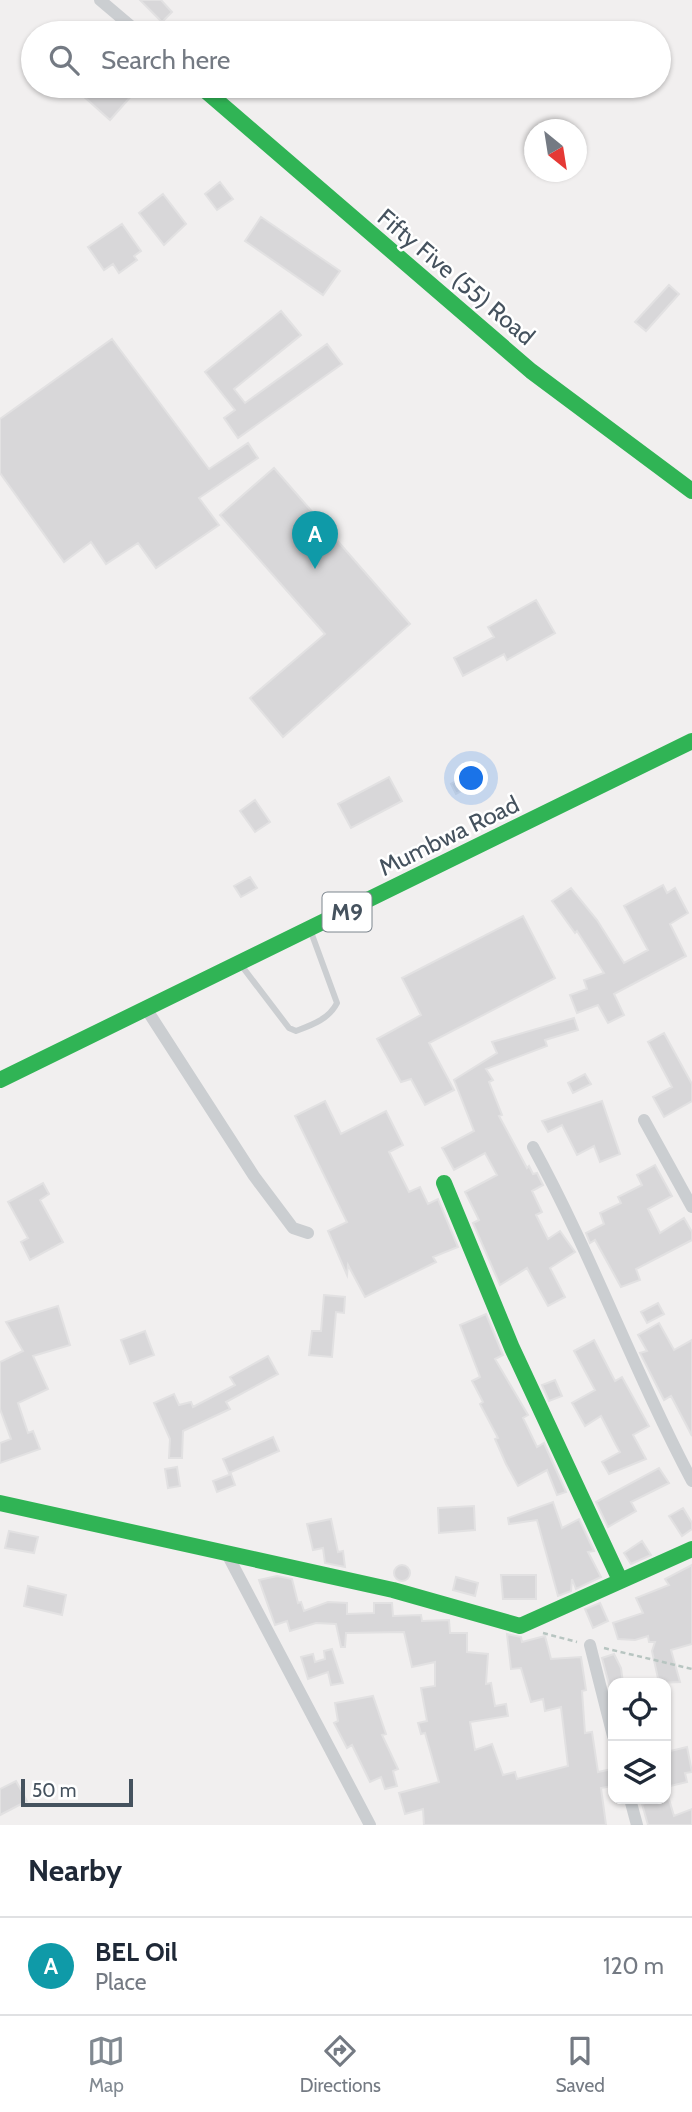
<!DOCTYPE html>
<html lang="en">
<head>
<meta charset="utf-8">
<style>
  :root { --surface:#fff; --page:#f6f6f7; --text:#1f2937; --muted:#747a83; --line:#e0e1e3; --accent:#818991 }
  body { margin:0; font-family:Cabin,sans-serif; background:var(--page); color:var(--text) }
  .controls { position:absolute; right:21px; bottom:21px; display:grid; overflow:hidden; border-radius:14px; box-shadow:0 2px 5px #0004 }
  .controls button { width:63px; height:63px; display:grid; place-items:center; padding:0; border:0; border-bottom:2px solid var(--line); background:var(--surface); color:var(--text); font:35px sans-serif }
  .compass { position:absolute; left:524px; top:119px; width:63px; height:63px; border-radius:50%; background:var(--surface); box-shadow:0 2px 5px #0004; rotate:150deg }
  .scale { position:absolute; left:21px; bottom:18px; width:112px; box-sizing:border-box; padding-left:7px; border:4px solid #45525e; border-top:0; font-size:19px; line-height:24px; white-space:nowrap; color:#45525e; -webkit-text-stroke:5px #fff; paint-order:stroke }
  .you { position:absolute; left:472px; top:779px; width:24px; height:24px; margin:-18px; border:5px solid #fff; border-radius:50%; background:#1a73e8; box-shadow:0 0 0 10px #1a73e833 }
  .badge { display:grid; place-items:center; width:46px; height:46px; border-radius:50%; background:var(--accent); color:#fff; font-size:23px; font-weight:700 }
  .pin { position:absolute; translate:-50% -58px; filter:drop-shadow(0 2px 4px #0008) }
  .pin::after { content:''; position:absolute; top:37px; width:24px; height:21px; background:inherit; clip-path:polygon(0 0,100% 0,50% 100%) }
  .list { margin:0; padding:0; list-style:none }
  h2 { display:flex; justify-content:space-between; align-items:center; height:91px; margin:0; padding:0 28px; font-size:30px }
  h2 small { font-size:23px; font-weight:400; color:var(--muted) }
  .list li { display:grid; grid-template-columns:46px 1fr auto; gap:21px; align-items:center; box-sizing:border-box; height:98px; padding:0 28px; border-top:2px solid var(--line) }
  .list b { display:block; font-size:26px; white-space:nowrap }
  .list p { margin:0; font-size:23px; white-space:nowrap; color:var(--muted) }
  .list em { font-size:23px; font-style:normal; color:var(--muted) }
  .icon { flex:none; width:38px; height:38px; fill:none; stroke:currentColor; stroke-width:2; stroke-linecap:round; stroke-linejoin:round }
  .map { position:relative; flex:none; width:692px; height:1825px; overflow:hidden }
  .search { position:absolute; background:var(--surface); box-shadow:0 2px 5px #0004; left:21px; right:21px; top:21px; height:77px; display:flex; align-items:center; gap:18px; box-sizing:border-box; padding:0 24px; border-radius:38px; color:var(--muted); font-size:26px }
  .sheet { height:189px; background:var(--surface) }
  nav { display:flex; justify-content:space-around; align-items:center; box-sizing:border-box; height:98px; border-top:2px solid var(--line); background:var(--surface); font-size:19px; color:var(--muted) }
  nav a { display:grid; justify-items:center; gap:4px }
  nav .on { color:var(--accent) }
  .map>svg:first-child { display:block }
  .building { fill:#d8d7d9; stroke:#e2e1e2; stroke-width:2 }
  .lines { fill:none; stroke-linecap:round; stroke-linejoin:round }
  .path { stroke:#b8c5c1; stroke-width:2.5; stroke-dasharray:5 3.5; stroke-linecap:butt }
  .lane { stroke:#cbced1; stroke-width:6 }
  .street { stroke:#cbced1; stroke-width:12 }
  .fast { stroke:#30b455; stroke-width:16 }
  .labels { text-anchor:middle; stroke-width:5; stroke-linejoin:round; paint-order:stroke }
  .shield { fill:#fff; stroke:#7d868e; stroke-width:2 }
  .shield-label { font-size:23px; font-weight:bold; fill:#45525e }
  .street-label { font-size:24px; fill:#45525e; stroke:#fff }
</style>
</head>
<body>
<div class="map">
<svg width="692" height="1825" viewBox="0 0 692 1825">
  <rect width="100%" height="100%" fill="#f1efef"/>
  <path class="building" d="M140,0H161L172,12L162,22Z
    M72,86H124L133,94L110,120Z
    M220,182L233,199L217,210L205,194Z
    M163,194L186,224L164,245L139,213Z
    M261,217L340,271L323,295L245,241Z
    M122,224L141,251L134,256L137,260L119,273L113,264L104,270L88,247Z
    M669,285L679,294L646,331L635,322Z
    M281,311L301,335L234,389L245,403L327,344L342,364L238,438L224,418L235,410L205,372Z
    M112,339L209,469L248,443L258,458L199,498L219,525L156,568L138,543L106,564L91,542L64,562L0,473V419Z
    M274,468L410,624L283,737L250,698L325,634L220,515Z
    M536,600L555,633L507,660L504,654L463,676L454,658L494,637L488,627Z
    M470,773L475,784L456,794L451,784Z
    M389,777L402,801L351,828L338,804Z
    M255,800L270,822L255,832L240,811Z
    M250,877L257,888L241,897L234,886Z
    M663,885L667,893L675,888L688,913L670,924L686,956L614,994L624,1015L608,1023L598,1005L577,1013L570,995L587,989L584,980L604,973L577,931L575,933L552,901L571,888L597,920L624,963L648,950L624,906Z
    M523,916L555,978L429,1043L454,1090L425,1105L411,1079L401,1082L377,1039L421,1015L402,978Z
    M574,1018L578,1030L545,1040L547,1046L486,1069L493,1080L489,1082L502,1115L499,1116L527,1168L529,1166L533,1174L537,1173L543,1185L532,1191L542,1212L536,1215L548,1239L560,1231L575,1252L550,1268L565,1297L548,1306L527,1268L500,1285L473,1223L479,1220L465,1192L497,1175L485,1153L454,1170L442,1148L474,1131L454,1080L497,1053L492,1042Z
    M664,1033L692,1084V1101L664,1117L653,1097L672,1087L648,1042Z
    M585,1074L591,1084L573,1093L568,1083Z
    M325,1101L341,1134L386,1111L403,1145L389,1152L409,1192L420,1187L428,1204L438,1199L458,1247L433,1257L436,1262L365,1297L348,1265L347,1275L328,1231L347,1222L295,1116Z
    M602,1101L620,1154L600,1162L594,1146L577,1155L562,1125L548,1132L542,1121Z
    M655,1165L672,1196L648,1209L660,1233L684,1218L692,1232V1240L636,1269L640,1280L621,1287L595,1240L590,1243L586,1233L604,1224L600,1213L621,1203L618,1197L642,1185L637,1175Z
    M43,1183L49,1194L40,1200L63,1242L30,1260L21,1242L28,1238L8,1202Z
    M324,1295L345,1297L344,1313L336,1312L332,1357L309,1355L312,1331H321Z
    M658,1303L664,1314L647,1323L641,1312Z
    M58,1306L70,1345L33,1356L48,1389L18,1403L28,1433L33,1431L40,1449L0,1463V1443L11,1439L0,1409V1362L23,1351L6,1322Z
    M486,1314L503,1355L495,1359L528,1415L523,1418L537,1447L544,1443L566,1492L557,1495L547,1470L518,1486L506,1464L495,1439L498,1438L480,1404L483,1402L472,1381L480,1377L460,1325Z
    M659,1323L674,1350L692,1340V1436L671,1396L664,1400L640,1353L647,1351L638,1335Z
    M145,1331L154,1355L130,1364L121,1340Z
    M594,1340L615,1381L622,1377L649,1426L633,1435L646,1459L609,1474L602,1462L620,1452L616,1445L601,1416L585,1426L572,1403L595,1390L574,1351Z
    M268,1356L278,1374L226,1402L230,1409L183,1431L182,1458H169L170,1439L154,1403L174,1394L179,1405L191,1402L193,1407L235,1385L230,1377Z
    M555,1380L562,1396L549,1401L542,1385Z
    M273,1437L279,1451L229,1473L223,1459Z
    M177,1467L180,1486L168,1488L165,1469Z
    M659,1468L669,1483L631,1502L636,1511L608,1527L596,1502Z
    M231,1474L235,1485L217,1492L213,1481Z
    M553,1502L562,1528L579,1519L594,1551L588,1552L601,1577L576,1589L572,1579L571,1591L558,1596L537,1520L509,1524L508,1518Z
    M474,1506L475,1530L439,1533L438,1508Z
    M683,1508L692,1523V1529L682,1536L669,1516Z
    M331,1519L338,1552L343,1551L345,1567L325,1563L323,1548L313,1550L307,1524Z
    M9,1531L38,1537L34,1553L5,1548Z
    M642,1541L651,1555L631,1564L624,1553Z
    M394 1573a8 8 0 1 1 16 0a8 8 0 1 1-16 0Z
    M692,1565V1644L671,1650L680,1682L659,1683L652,1651L655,1642H649L648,1636L635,1640L618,1639L613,1623L643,1613L636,1598L669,1585L665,1579Z
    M501,1575H536V1599H503Z
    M277,1576L292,1579L298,1603L301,1602L304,1611L328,1602L347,1603V1614L374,1613V1603H392L393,1616L421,1615L422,1621L449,1620L450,1633H467V1652L488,1654L486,1684L491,1683L495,1706L506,1704L508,1716L470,1722L475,1750L492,1744L503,1775L515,1772L517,1779L568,1766L561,1707L545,1711L543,1699L531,1702L521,1668L511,1669L507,1634L521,1637L522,1642L545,1636L551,1659L581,1657L586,1690L582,1691L585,1733L592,1732L598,1772L612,1769L613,1777V1786L601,1788L606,1825H424L423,1809L405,1814L399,1793L439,1782L425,1733L421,1734L418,1723L427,1721L421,1688L435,1686V1662L412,1667L404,1632L346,1633L345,1647H341L336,1624L316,1623L290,1631L287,1621L275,1625L259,1580Z
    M456,1577L478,1583L475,1596L453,1590Z
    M28,1586L66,1595L62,1615L24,1606Z
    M600,1603L608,1621L593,1628L585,1609Z
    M332,1649L343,1683L331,1685L328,1672L308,1679L301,1657L313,1654L315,1662L325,1659L324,1651Z
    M614,1654L621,1668L623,1683H613V1688H610L602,1658Z
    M373,1696L386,1734L382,1735L398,1769L393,1771L397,1786L385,1789L381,1777L370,1782L352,1745L347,1748L334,1723L338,1721L335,1703Z
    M687,1747L692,1772L685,1773L687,1782L666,1787V1752Z
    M16,1781L27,1801L0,1815V1789Z
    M668,1796L674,1816L692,1809V1825H648L642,1804Z"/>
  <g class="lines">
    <path class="path" d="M543,1633L577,1642
      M604,1648L692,1669"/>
    <path class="lane" d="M241,965L289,1028L296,1031C312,1025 329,1019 337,1003L311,932"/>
    <path class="street" d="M100,0L139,33
      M147,1010L254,1176L293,1228L308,1233
      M644,1120L692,1207
      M533,1147C592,1255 634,1372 692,1481
      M226,1552L370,1825
      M590,1645L613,1736
      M630,1799L637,1825"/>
    <path class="fast" d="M200,86L531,371L692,491
      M0,1080L692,741
      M444,1183L512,1348L620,1580
      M0,1503L393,1590L520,1626L692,1549"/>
  </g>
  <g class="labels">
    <rect class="shield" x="322.5" y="892.5" width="49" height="39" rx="5"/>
    <g class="shield-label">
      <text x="347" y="920">M9</text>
    </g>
    <g class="street-label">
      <text transform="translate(456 277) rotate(40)" y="8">Fifty Five (55) Road</text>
      <text transform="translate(449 836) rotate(-26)" y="8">Mumbwa Road</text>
    </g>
  </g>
</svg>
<div class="controls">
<button><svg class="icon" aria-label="locate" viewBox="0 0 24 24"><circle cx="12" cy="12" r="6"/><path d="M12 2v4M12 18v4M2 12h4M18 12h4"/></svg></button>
<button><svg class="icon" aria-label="layers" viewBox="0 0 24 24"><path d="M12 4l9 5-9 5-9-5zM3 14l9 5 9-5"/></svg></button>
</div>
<svg class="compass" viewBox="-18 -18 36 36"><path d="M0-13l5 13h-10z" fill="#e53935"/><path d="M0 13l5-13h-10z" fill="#747a83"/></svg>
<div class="scale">50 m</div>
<div class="you"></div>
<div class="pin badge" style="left:315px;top:569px;background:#0f9aa8">A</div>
<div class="search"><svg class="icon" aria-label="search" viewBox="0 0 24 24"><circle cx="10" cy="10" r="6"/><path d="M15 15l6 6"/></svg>Search here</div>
</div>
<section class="sheet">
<h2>Nearby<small></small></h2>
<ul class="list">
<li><span class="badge" style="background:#0f9aa8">A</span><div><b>BEL Oil</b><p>Place</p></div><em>120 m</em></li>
</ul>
</section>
<nav>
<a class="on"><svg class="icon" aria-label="map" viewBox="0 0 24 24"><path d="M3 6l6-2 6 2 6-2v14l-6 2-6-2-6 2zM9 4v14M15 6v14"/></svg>Map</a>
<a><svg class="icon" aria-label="directions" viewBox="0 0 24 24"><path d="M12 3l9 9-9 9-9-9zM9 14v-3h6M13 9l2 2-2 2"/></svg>Directions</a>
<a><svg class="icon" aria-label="saved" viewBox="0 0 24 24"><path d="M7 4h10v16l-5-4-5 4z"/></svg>Saved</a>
</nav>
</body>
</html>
